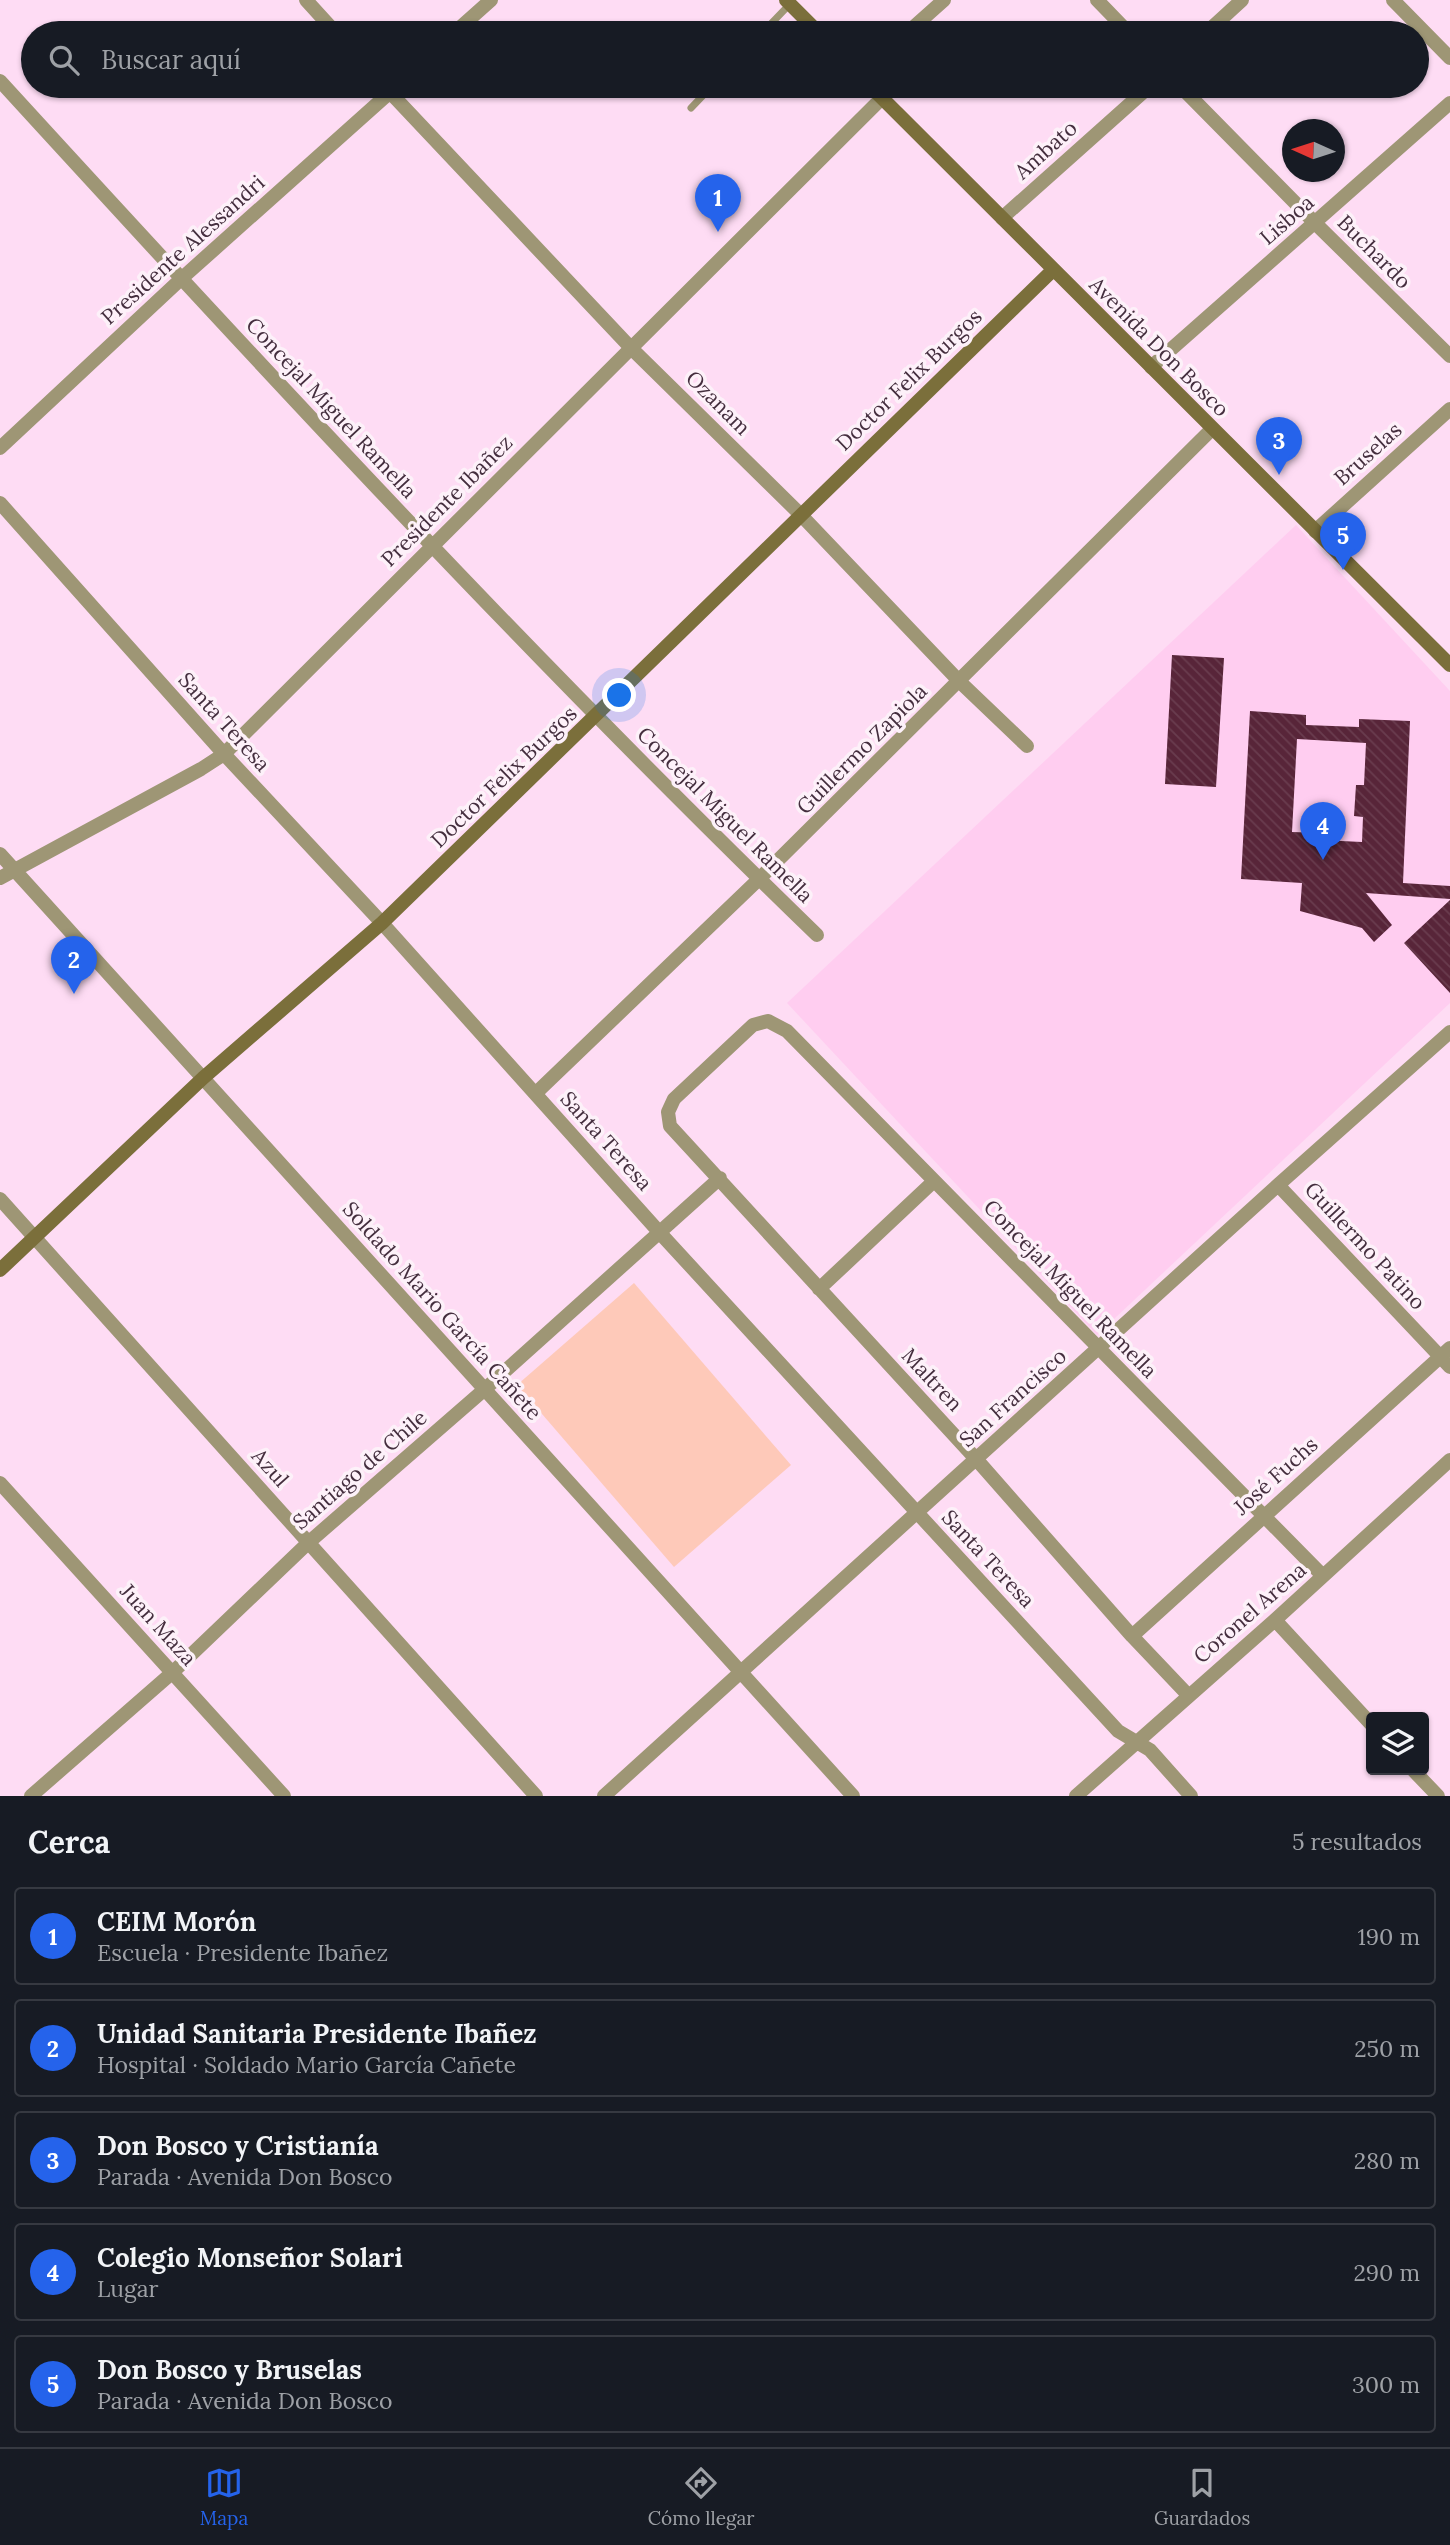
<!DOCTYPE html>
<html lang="es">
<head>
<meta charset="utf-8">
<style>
  :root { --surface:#171b24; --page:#242831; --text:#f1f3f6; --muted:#9ea1a6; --line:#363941; --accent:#2563eb }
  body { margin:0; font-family:Lora,serif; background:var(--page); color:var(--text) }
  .controls { position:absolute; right:21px; bottom:21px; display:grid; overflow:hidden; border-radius:7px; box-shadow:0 2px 5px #0004 }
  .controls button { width:63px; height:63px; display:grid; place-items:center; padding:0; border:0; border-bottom:2px solid var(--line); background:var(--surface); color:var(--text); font:35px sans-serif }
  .compass { position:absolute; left:1282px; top:119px; width:63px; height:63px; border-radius:50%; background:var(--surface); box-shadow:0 2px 5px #0004; rotate:273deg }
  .you { position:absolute; left:620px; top:696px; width:24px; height:24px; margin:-18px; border:5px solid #fff; border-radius:50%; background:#1a73e8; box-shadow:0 0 0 10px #1a73e833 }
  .badge { display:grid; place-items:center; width:46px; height:46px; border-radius:50%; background:var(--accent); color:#fff; font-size:23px; font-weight:700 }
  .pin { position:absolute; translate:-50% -58px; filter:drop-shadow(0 2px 4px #0008) }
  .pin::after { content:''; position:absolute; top:37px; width:24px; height:21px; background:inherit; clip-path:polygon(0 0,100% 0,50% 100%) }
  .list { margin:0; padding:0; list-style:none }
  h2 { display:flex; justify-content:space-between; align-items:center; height:91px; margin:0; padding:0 28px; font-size:30px }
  h2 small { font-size:23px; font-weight:400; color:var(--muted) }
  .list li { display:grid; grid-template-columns:46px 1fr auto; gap:21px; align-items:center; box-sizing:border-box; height:98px; margin:0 14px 14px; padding:0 14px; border:2px solid var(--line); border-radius:7px }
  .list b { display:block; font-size:26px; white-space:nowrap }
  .list p { margin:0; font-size:23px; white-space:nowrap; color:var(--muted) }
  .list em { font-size:23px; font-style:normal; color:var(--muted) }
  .icon { flex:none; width:38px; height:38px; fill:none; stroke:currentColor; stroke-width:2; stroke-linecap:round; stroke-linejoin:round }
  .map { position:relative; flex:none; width:1450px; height:1796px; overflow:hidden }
  .search { position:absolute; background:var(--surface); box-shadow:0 2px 5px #0004; left:21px; right:21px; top:21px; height:77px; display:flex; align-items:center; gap:18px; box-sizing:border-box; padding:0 24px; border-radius:38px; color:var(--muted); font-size:26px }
  .sheet { height:651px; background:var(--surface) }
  nav { display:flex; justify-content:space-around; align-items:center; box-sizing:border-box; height:98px; border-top:2px solid var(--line); background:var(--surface); font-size:19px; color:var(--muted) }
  nav a { display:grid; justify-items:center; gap:4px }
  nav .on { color:var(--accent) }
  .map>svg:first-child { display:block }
  .built { fill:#ffcdf0 }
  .garden { fill:#fec9b9 }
  .building { fill:url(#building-back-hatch); fill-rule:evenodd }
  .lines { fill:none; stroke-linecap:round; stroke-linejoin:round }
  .lane { stroke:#9e9675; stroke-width:7 }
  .street { stroke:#9e9675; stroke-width:14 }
  .secondary { stroke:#7b6f3b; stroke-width:14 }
  .labels { text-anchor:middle; stroke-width:7; stroke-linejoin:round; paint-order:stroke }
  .street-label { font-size:21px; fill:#442e3e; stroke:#fdf1f9 }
</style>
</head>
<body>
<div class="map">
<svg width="1450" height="1796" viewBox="0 0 1450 1796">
  <defs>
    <pattern id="building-back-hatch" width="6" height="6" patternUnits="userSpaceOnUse" patternTransform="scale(1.75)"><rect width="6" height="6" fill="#582539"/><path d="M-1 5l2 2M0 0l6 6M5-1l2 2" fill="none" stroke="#693c4e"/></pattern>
  </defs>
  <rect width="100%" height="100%" fill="#fedcf4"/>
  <path class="built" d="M1296,525L1450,691V1003L1097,1335L787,1003Z"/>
  <path class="garden" d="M634,1283L791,1465L674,1567L517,1385Z"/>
  <path class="building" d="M1172,655L1224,658L1216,787L1165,784Z
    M1250,711L1306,715V725L1359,727V719L1410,721L1403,883L1450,886V899L1366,893L1392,925L1374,942L1362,928L1300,911L1302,883L1241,879ZM1297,739L1366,743L1364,785H1356L1354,816L1363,817L1362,842L1320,840L1321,833L1292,832Z
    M1450,900V993L1404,943Z"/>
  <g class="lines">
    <path class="lane" d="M762,33L790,4
      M691,108L712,86"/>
    <path class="street" d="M306,0L336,33
      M1097,0L1129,33
      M1393,0L1450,58
      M454,33L491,0
      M907,33L944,0
      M1206,33L1242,0
      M0,81C266,372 534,661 817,935
      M384,86L631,348L800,514L960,682L1027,746
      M1180,86L1315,223L1450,356
      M1002,218L1150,86
      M1151,367L1450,103
      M0,448L181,279L397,86
      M0,503L224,754L382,923L660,1233L1118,1731L1150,1750L1191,1796
      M1315,531L1450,409
      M0,854L853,1796
      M0,878L201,769L224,754L882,98
      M536,1093L759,879L1212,429
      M1278,1185L1450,1367
      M0,1199L536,1796
      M819,1289L934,1181
      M0,1483L284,1796
      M1275,1620L1371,1724
      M1132,1636L1450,1348
      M1188,1695L1132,1636L977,1460L670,1126L668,1112L674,1099L753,1025L768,1021L787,1031L1323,1576
      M1413,1770L1438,1796
      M31,1796L173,1672L308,1543L485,1389L720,1178
      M604,1796L1278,1185L1450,1032
      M1076,1796L1275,1620L1450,1460"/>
    <path class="secondary" d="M786,0L819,33
      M870,86L1450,665
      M0,1270L203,1078L382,923L1053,270"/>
  </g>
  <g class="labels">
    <g class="street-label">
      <text transform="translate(1046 150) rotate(-42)" y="7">Ambato</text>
      <text transform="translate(1287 220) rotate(-41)" y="7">Lisboa</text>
      <text transform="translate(183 250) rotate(-42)" y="7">Presidente Alessandri</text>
      <text transform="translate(1374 252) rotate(45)" y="7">Buchardo</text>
      <text transform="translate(1159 347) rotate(45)" y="7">Avenida Don Bosco</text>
      <text transform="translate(909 380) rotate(-44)" y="7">Doctor Felix Burgos</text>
      <text transform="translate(718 403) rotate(45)" y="7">Ozanam</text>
      <text transform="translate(331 408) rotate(47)" y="7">Concejal Miguel Ramella</text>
      <text transform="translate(1368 454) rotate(-42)" y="7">Bruselas</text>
      <text transform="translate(447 501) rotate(-45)" y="7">Presidente Ibañez</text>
      <text transform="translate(224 722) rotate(48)" y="7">Santa Teresa</text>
      <text transform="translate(862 749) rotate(-45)" y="7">Guillermo Zapiola</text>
      <text transform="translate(504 777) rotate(-44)" y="7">Doctor Felix Burgos</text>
      <text transform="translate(725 815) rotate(45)" y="7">Concejal Miguel Ramella</text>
      <text transform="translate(606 1141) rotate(48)" y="7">Santa Teresa</text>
      <text transform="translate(1365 1246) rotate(47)" y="7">Guillermo Patino</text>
      <text transform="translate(1070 1289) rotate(46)" y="7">Concejal Miguel Ramella</text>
      <text transform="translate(442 1311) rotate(48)" y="7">Soldado Mario García Cañete</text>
      <text transform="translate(932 1380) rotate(47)" y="7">Maltren</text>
      <text transform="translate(1013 1398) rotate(-42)" y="7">San Francisco</text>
      <text transform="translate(270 1468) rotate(48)" y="7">Azul</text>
      <text transform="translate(360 1470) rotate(-41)" y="7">Santiago de Chile</text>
      <text transform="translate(1276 1476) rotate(-42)" y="7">José Fuchs</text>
      <text transform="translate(988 1559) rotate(47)" y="7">Santa Teresa</text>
      <text transform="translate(1250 1613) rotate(-41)" y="7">Coronel Arena</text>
      <text transform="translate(158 1625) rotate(48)" y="7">Juan Maza</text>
    </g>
  </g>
</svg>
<div class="controls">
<button><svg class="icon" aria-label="layers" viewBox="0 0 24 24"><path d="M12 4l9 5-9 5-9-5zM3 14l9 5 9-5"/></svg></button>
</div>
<svg class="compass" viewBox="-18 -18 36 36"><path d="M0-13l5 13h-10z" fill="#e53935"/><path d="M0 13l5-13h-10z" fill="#9ea1a6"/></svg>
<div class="you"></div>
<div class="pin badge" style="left:718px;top:232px">1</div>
<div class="pin badge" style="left:74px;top:994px">2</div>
<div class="pin badge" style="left:1279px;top:475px">3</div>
<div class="pin badge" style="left:1323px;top:860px">4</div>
<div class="pin badge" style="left:1343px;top:570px">5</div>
<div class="search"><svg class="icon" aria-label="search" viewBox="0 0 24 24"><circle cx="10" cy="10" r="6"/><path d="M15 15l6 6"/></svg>Buscar aquí</div>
</div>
<section class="sheet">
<h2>Cerca<small>5 resultados</small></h2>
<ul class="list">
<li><span class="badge">1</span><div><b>CEIM Morón</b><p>Escuela · Presidente Ibañez</p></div><em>190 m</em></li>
<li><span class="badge">2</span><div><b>Unidad Sanitaria Presidente Ibañez</b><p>Hospital · Soldado Mario García Cañete</p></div><em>250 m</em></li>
<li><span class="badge">3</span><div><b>Don Bosco y Cristianía</b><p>Parada · Avenida Don Bosco</p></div><em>280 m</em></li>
<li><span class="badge">4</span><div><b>Colegio Monseñor Solari</b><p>Lugar</p></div><em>290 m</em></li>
<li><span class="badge">5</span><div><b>Don Bosco y Bruselas</b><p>Parada · Avenida Don Bosco</p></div><em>300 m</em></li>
</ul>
</section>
<nav>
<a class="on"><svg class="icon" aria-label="map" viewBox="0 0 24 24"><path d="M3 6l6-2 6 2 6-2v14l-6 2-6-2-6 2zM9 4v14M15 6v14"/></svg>Mapa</a>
<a><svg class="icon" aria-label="directions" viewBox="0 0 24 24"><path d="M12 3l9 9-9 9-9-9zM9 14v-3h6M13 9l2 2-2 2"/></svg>Cómo llegar</a>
<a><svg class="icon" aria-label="saved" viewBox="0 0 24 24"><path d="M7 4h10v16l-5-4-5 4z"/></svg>Guardados</a>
</nav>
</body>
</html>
